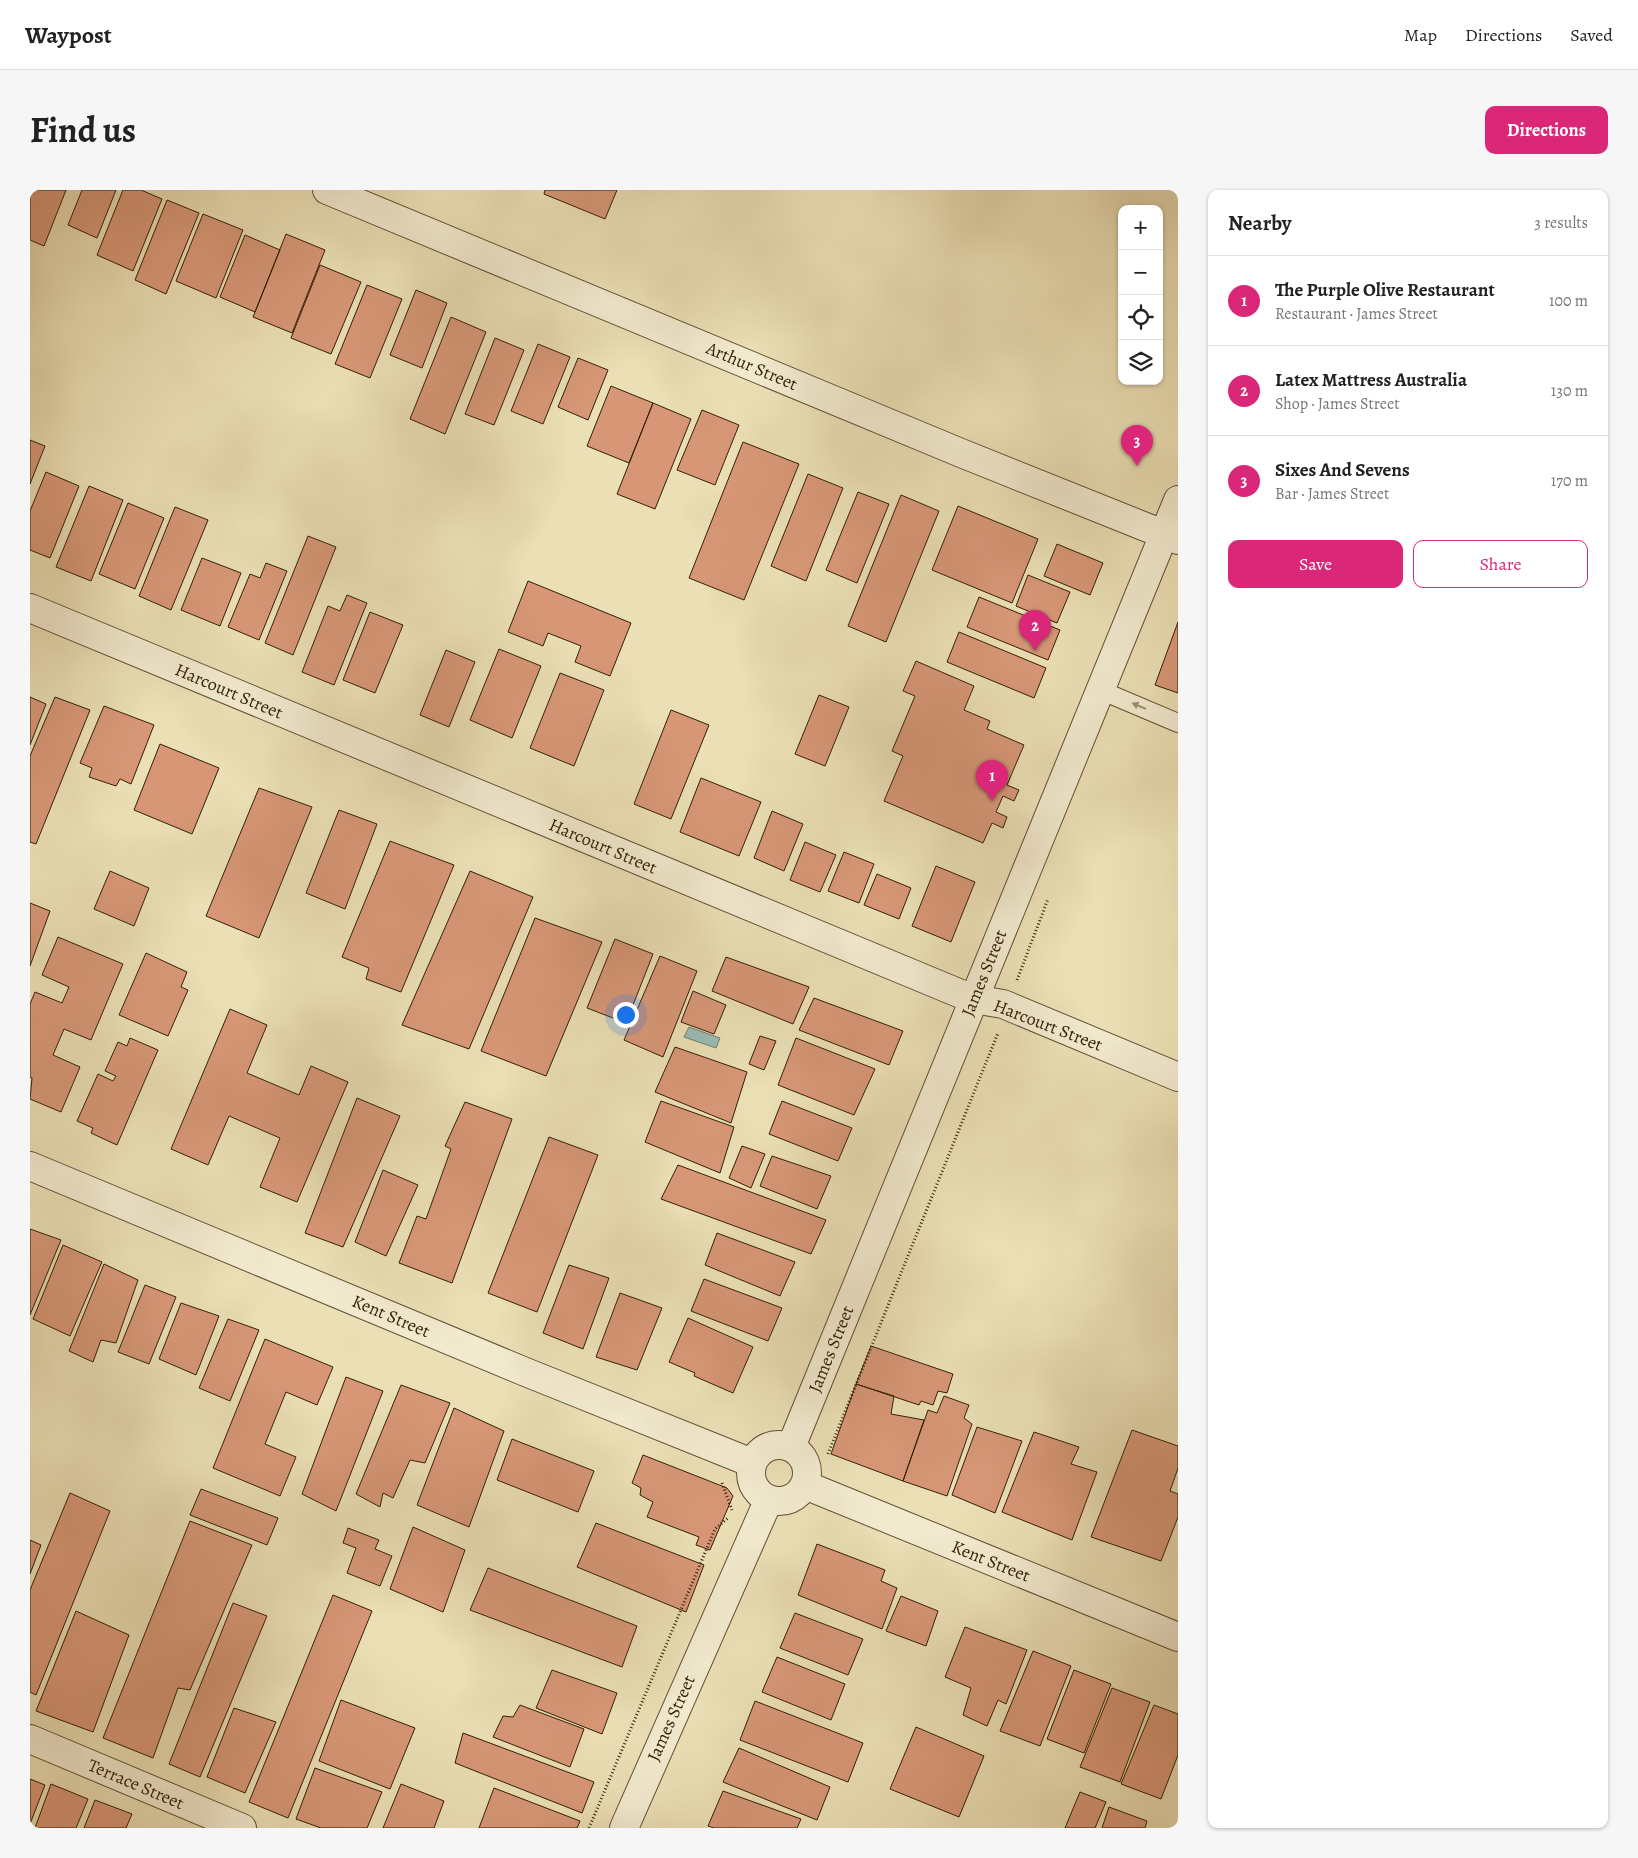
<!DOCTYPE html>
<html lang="en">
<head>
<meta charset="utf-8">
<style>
  :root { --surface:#fff; --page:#f6f6f6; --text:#222; --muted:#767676; --line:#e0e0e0; --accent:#db2777 }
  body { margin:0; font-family:Alegreya,serif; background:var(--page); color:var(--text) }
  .controls { position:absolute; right:15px; top:15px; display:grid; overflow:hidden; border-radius:10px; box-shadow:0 1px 4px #0004 }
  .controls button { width:45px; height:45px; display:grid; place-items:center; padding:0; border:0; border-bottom:1px solid var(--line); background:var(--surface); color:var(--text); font:25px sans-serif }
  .you { position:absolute; left:595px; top:824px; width:18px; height:18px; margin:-12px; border:4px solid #fff; border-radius:50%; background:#1a73e8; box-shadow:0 0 0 8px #1a73e833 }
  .badge { display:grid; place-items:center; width:32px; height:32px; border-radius:50%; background:var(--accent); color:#fff; font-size:16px; font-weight:700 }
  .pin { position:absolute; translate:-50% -41px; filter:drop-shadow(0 1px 2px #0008) }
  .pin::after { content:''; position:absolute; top:26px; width:18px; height:15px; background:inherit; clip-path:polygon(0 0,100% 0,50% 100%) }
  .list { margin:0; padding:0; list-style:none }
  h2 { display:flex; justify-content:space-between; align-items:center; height:65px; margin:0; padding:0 20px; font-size:21px }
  h2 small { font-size:16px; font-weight:400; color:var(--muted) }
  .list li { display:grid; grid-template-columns:32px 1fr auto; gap:15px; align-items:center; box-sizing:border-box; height:90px; padding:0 20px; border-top:1px solid var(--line) }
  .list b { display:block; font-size:19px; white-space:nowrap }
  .list p { margin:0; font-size:16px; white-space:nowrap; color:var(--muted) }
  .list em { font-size:16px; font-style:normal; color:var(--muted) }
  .actions { display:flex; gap:10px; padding:15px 20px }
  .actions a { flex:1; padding:11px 0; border:1px solid var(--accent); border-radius:10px; text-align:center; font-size:18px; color:var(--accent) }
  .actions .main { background:var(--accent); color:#fff }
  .icon { flex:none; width:28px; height:28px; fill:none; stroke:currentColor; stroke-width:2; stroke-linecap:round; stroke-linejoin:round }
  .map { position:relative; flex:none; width:1148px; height:1638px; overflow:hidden; border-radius:10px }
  header { display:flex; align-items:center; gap:30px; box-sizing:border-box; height:70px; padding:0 25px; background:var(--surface); border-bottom:1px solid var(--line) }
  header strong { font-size:24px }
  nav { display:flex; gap:28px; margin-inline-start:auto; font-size:18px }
  .intro { display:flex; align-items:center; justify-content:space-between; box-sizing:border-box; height:120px; padding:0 30px }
  h1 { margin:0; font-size:35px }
  .button { padding:12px 22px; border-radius:10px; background:var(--accent); color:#fff; font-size:18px; font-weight:700 }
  main { display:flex; gap:30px; padding:0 30px }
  aside { flex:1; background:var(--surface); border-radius:10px; box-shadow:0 1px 4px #0004 }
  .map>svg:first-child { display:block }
  .water { fill:#9bbbb6; stroke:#717d6f }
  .building { fill:#d79777; stroke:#331f05 }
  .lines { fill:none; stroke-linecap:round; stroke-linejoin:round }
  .service-casing { stroke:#614f31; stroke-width:20 }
  .minor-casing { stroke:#614f31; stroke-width:30 }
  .tertiary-casing { stroke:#614f31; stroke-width:30 }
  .path { stroke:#331f05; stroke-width:3; stroke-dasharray:1 2.5; stroke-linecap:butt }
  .service { stroke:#f2eacf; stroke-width:18 }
  .minor { stroke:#f2eacf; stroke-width:28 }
  .tertiary { stroke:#f2eacf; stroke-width:28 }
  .oneway { fill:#9c8f74 }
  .labels { text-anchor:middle; stroke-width:4.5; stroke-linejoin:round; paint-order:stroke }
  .street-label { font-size:18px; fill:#331f05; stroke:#f2eacf }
</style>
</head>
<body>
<header>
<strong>Waypost</strong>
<nav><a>Map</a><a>Directions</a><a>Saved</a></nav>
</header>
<div class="intro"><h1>Find us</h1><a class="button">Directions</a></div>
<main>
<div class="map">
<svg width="1148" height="1638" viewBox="0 0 1148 1638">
  <rect width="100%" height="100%" fill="#ebdfb5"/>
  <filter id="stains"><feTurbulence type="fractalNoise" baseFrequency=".004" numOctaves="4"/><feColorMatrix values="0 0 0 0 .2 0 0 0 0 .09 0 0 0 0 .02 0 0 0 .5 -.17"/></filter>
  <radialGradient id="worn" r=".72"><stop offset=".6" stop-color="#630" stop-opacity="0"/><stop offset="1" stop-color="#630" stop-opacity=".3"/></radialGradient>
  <path class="water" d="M659,837L690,848L686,858L654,847Z"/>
  <path class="building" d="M0,0H36L14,56L0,50Z
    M52,0H86L67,48L38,35Z
    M93,0H111L132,9L103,81L67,65Z
    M515,0H587L575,29L514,4Z
    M137,10L169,23L136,104L105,90Z
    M173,24L213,40L186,108L146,91Z
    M256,44L295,60L262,143L223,127Z
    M215,45L250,60L225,122L190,107Z
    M290,75L331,92L301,164L261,148Z
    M337,95L372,109L340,188L305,174Z
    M386,100L417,113L392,178L360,165Z
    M421,127L456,142L415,244L380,229Z
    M465,148L494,160L464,235L435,224Z
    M508,154L540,167L513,234L481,221Z
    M548,168L578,180L558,230L528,217Z
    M581,196L623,213L599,273L557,256Z
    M623,213L661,229L625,319L587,304Z
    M672,220L709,235L685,295L647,280Z
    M0,250L15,256L0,294Z
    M713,252L769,274L714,410L659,388Z
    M16,282L49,296L20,368L0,360V321Z
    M778,284L813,298L776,391L741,376Z
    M59,296L93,310L61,391L26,377Z
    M828,302L859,314L827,393L796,380Z
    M871,305L909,321L856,452L818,436Z
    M98,313L134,328L105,399L69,384Z
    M928,316L1008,349L982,413L902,380Z
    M145,317L178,330L141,420L109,406Z
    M278,346L306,357L263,465L235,453Z
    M1027,354L1073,373L1060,405L1014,386Z
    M172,368L211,383L190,436L151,420Z
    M236,373L257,381L229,450L198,437L220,384L230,388Z
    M998,385L1040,402L1027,433L986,416Z
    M498,391L601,433L580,486L545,472L551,456L518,443L513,456L478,442Z
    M317,405L337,413L304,495L272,482L298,416L310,421Z
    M949,407L1030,440L1018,470L937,437Z
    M340,422L373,435L345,503L313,490Z
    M1148,432V503L1125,495Z
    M929,442L1016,478L1004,508L917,472Z
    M469,459L511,476L482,548L440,530Z
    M416,460L445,472L419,537L390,525Z
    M886,471L944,496L934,520L960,531L957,539L994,555L977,595L989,600L984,611L973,606L966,622L977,627L973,638L962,633L953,653L854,611L873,566L862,561L885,506L873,501Z
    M530,483L574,500L544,576L500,558Z
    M789,505L819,517L795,576L765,564Z
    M0,507L16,514L0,555Z
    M25,507L60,520L6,654L0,652V566Z
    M74,516L124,535L101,594L90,589L86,596L59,587L62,578L50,573Z
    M641,520L679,535L641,629L604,614Z
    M130,554L189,578L162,644L104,620Z
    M671,588L731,612L709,666L650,642Z
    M229,598L282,617L229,748L176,726Z
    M309,620L347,634L315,719L276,703Z
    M742,621L773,634L754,681L724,668Z
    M360,651L424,675L371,802L336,789L339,778L312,767Z
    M775,652L806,665L790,702L760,690Z
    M814,662L844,674L829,713L798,701Z
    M906,676L945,692L921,752L882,736Z
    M80,681L119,698L104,736L64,719Z
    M440,681L503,707L439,859L372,835Z
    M847,684L881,698L869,729L834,715Z
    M0,713L20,721L0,776Z
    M505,728L572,752L516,886L451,861Z
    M28,747L93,774L61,850L34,839L23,865L50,877L31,922L0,909L2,888L0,887V814L5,802L32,813L39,797L12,785Z
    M585,749L623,764L596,833L557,818Z
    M116,763L157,782L151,797L158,800L138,846L89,825Z
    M630,766L667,781L633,867L594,850Z
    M696,767L779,797L763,834L682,801Z
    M663,801L696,815L684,844L651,832Z
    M784,808L873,841L859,875L769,840Z
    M200,819L237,835L217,883L269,905L281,876L318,892L267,1012L230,997L250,948L199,926L178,975L141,959Z
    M730,846L746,851L734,880L719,874Z
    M100,848L128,860L87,955L61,943L63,938L47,931L68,884L83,891L86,886L75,881L88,852L97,856Z
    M766,848L845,879L824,925L748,895Z
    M645,857L717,882L701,933L625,902Z
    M327,908L370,926L313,1057L275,1043Z
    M631,911L704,937L690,983L615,952Z
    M752,911L822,938L808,971L739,944Z
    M435,912L482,929L422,1093L369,1073L387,1026L396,1029L421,959L415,956Z
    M519,947L568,965L507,1122L458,1103Z
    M712,956L735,964L721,998L699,988Z
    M742,966L801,986L787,1019L730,996Z
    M648,975L796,1030L781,1064L631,1009Z
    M353,980L388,995L356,1066L325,1052Z
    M0,1039L31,1050L0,1125Z
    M687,1043L765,1072L750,1106L675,1075Z
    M33,1055L72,1072L40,1146L3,1129Z
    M74,1074L108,1090L86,1153L71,1150L63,1172L39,1161Z
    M539,1075L579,1088L553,1159L513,1143Z
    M674,1089L752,1118L738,1151L661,1121Z
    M115,1095L146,1107L119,1174L88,1162Z
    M590,1103L632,1118L607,1180L566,1167Z
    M151,1113L189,1126L166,1185L129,1169Z
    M658,1128L723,1157L703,1203L664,1186L665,1183L639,1172Z
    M198,1129L229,1140L200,1211L169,1198Z
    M235,1149L303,1177L287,1215L256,1202L235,1254L266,1267L250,1306L183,1278Z
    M841,1156L923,1184L917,1203L908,1201L903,1215L891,1211L889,1215L826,1194Z
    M316,1187L353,1201L306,1321L272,1304Z
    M826,1194L864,1206L861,1224L894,1230L873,1291L801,1264Z
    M371,1195L420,1213L395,1273L380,1270L363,1308L353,1303L350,1317L326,1304Z
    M914,1206L939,1215L934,1228L942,1234L917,1306L873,1291L898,1220L907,1223Z
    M424,1218L474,1241L439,1337L387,1315Z
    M947,1237L992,1251L965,1323L922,1305Z
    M1102,1240L1148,1256V1278L1140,1301L1148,1304V1327L1131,1371L1061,1347Z
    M1004,1242L1049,1257L1041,1274L1067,1282L1042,1350L972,1322Z
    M482,1249L564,1281L548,1322L467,1290Z
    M613,1265L697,1298L703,1306L680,1360L666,1355L669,1347L617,1327L623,1312L610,1305L611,1298L602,1293Z
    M171,1299L248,1328L237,1355L160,1325Z
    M40,1303L80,1321L6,1505L0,1502V1400Z
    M160,1331L222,1355L160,1500L148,1498L123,1568L73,1548Z
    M566,1333L674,1375L656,1422L547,1377Z
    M383,1337L435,1360L413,1422L360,1399Z
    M318,1338L349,1350L345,1359L362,1366L350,1396L317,1383L326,1358L313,1353Z
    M0,1350L11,1355L0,1384Z
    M787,1354L855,1380L851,1391L867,1398L852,1439L768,1405Z
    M458,1378L607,1436L592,1477L440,1420Z
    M303,1405L342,1421L258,1628L219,1612Z
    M871,1406L908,1421L896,1456L856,1441Z
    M203,1413L237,1426L170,1587L139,1574Z
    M46,1421L99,1445L63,1542L6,1521Z
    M765,1423L833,1449L818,1485L750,1458Z
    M935,1437L997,1460L976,1514L968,1510L957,1536L933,1525L941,1498L915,1487Z
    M1003,1461L1041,1476L1010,1556L970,1541Z
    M747,1467L815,1494L801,1530L732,1502Z
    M522,1480L587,1503L572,1544L506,1518Z
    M1044,1480L1081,1494L1054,1563L1017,1549Z
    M1082,1498L1120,1512L1090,1592L1050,1577Z
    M311,1510L385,1538L360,1599L289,1571Z
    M725,1511L833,1553L818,1592L710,1550Z
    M490,1515L554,1539L540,1577L463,1547L473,1526L483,1527Z
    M1124,1515L1148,1524V1565L1131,1609L1091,1594Z
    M204,1518L246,1532L215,1603L177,1587Z
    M886,1537L954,1566L929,1627L860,1599Z
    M433,1543L564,1592L552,1623L425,1573Z
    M709,1558L800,1597L787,1630L693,1592Z
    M285,1578L352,1602L337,1638H291L266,1629Z
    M0,1589L15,1595L0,1634Z
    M21,1594L58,1609L46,1638H5Z
    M371,1594L414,1611L404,1638H353Z
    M464,1598L550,1631L547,1638H449Z
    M693,1601L771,1629L767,1638H684L678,1636Z
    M1050,1602L1076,1612L1065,1638H1035Z
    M65,1610L102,1624L96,1638H54Z
    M1079,1617L1117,1631L1115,1638H1072Z"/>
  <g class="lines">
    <defs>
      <path id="service" d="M1070,500L1148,533"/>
      <path id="minor" d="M297,0L931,263L1148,350
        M0,418L943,809L973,814L1148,887
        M0,1549L212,1638"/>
      <path id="tertiary" d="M0,976L493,1181L722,1273
        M721 1283a28 28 0 1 1 56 0a28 28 0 1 1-56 0Z
        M761,1257L1148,310
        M775,1295L1148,1447
        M594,1638L739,1309"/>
    </defs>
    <use href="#service" class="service-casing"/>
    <use href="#minor" class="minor-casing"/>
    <use href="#tertiary" class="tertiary-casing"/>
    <path class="path" d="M987,790L1018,709
      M798,1264L968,843
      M692,1293L702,1320
      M559,1638L685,1339L698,1328"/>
    <use href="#service" class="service"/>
    <use href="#minor" class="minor"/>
    <use href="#tertiary" class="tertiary"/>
  </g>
  <defs><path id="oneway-solid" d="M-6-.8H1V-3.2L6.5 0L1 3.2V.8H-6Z" transform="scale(1.25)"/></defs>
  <use class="oneway" href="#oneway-solid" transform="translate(1109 516) rotate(-157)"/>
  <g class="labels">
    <g class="street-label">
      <text transform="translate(722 176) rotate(23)" y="6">Arthur Street</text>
      <text transform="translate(199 501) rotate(23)" y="6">Harcourt Street</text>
      <text transform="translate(573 656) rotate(23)" y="6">Harcourt Street</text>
      <text transform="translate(954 783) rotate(-68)" y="6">James Street</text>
      <text transform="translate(1018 835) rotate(21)" y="6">Harcourt Street</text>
      <text transform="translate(361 1126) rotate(23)" y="6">Kent Street</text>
      <text transform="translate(801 1159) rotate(-68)" y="6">James Street</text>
      <text transform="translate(961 1371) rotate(22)" y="6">Kent Street</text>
      <text transform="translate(641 1528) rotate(-66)" y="6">James Street</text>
      <text transform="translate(106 1594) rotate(23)" y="6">Terrace Street</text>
    </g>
  </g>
  <rect width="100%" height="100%" filter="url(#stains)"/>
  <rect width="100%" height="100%" fill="url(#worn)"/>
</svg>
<div class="controls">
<button>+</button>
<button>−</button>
<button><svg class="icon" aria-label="locate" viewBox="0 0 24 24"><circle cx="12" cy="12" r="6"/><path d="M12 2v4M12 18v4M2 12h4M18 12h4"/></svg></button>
<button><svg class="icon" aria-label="layers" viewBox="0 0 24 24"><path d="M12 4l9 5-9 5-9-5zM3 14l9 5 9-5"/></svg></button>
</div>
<div class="you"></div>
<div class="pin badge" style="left:962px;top:611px">1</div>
<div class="pin badge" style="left:1005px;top:461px">2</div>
<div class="pin badge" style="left:1107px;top:276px">3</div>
</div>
<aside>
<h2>Nearby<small>3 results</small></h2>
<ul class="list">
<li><span class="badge">1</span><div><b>The Purple Olive Restaurant</b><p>Restaurant · James Street</p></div><em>100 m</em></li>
<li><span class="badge">2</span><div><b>Latex Mattress Australia</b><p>Shop · James Street</p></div><em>130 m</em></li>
<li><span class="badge">3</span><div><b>Sixes And Sevens</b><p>Bar · James Street</p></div><em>170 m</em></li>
</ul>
<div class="actions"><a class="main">Save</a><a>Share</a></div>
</aside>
</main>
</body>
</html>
